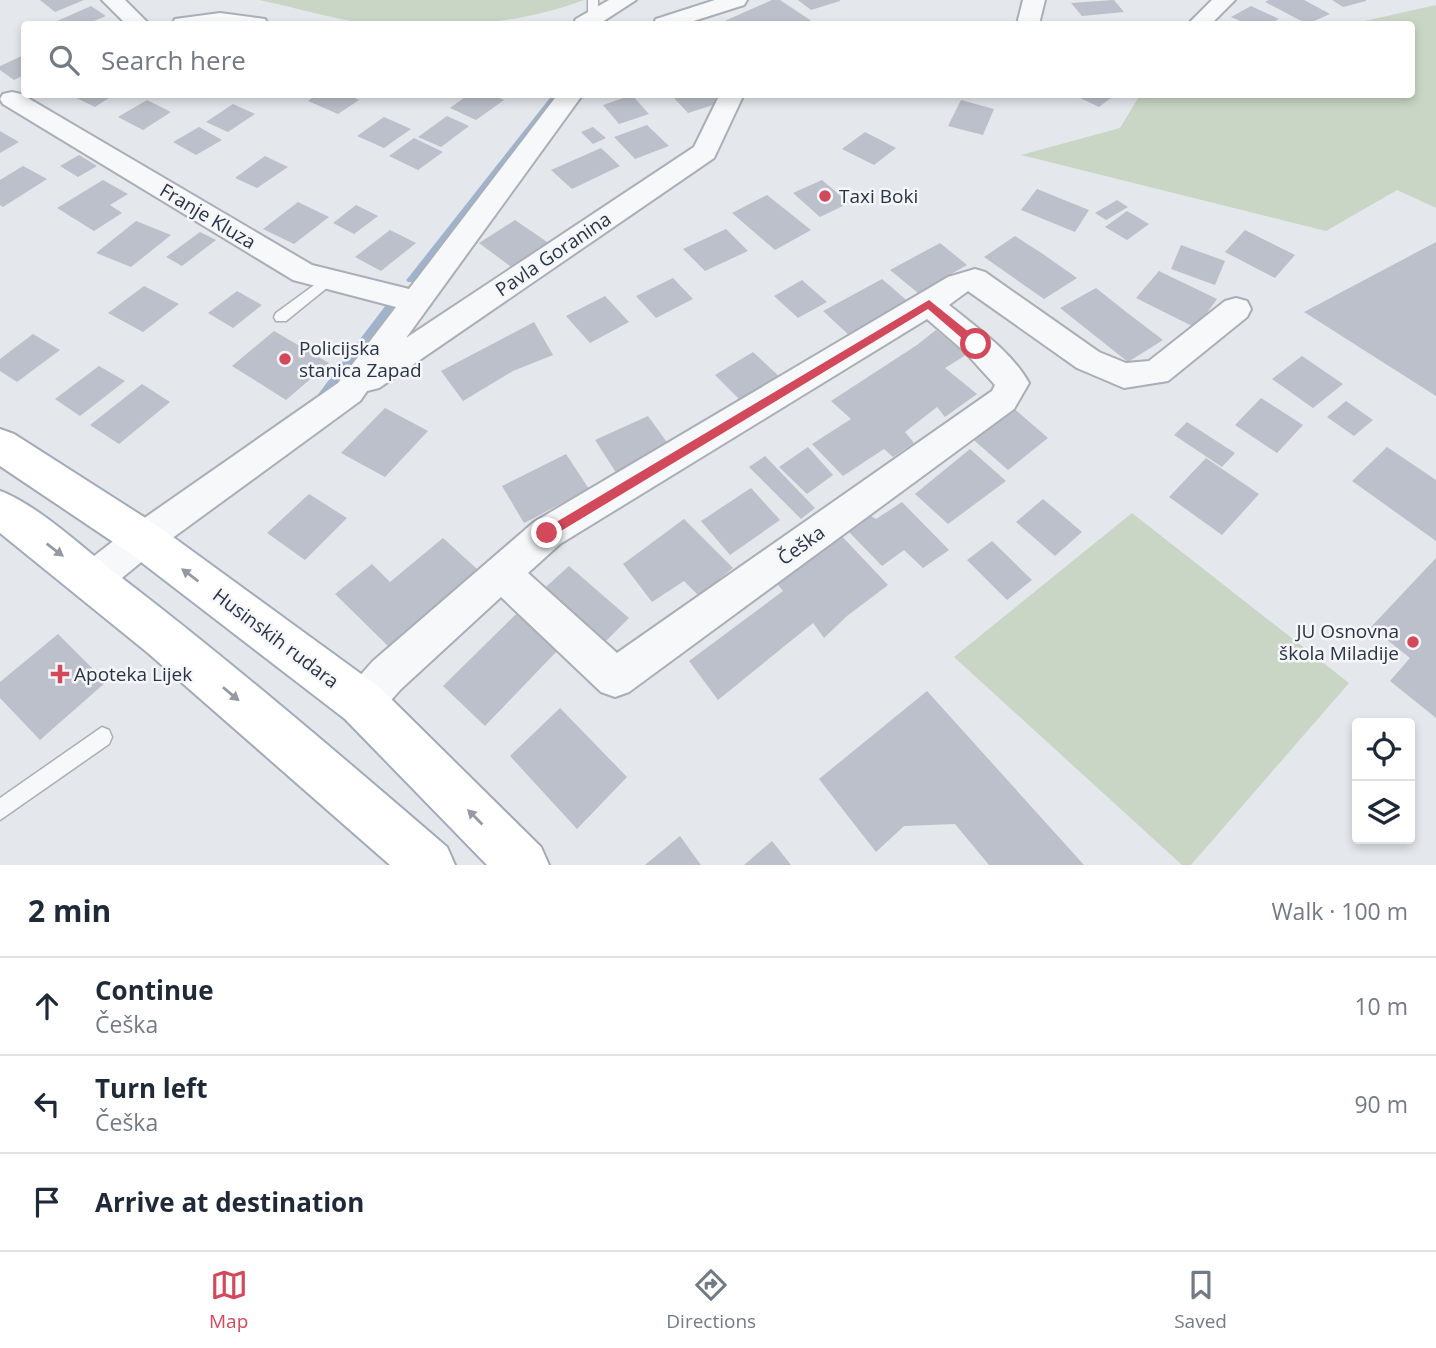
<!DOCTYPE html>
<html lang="en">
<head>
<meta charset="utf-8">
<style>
  :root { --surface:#fff; --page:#f2f2f3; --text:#1f2937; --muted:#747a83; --line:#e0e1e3; --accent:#d1495b }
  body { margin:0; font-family:"Open Sans",sans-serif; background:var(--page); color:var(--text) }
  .controls { position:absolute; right:21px; bottom:21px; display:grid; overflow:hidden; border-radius:7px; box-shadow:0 4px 10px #0003 }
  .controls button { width:63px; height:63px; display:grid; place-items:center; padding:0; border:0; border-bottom:2px solid var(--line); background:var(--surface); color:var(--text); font:35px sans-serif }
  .stop { position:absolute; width:21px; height:21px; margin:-16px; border:5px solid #d1495b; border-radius:50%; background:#fff }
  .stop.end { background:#d1495b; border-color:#fff; box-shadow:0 2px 7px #0008 }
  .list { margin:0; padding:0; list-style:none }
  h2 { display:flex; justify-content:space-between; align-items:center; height:91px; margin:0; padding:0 28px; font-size:30px }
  h2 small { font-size:23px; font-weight:400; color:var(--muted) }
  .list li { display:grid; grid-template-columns:46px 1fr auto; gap:21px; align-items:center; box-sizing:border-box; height:98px; padding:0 28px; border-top:2px solid var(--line) }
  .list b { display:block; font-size:26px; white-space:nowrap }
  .list p { margin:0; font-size:23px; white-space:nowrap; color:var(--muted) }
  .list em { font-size:23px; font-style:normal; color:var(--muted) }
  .icon { flex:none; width:38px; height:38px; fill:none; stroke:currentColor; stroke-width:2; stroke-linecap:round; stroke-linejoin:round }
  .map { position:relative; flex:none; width:1436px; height:865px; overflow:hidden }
  .search { position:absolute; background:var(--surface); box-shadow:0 4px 10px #0003; left:21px; right:21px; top:21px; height:77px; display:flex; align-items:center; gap:18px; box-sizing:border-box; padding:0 24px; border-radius:7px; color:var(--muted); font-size:26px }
  .sheet { height:385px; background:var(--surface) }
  nav { display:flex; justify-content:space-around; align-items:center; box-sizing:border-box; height:98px; border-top:2px solid var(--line); background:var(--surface); font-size:19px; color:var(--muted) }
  nav a { display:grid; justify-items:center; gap:4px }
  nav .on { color:var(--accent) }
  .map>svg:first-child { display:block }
  .green { fill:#c9d6c5 }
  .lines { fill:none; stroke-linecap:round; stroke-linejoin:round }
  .stream { fill:#9fb4cc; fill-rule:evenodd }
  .building { fill:#bbc0ca }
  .lane-casing { stroke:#a9aeb7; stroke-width:3 }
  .street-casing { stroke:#a9aeb7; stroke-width:4 }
  .primary-casing { stroke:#a3abb8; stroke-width:4 }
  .lane { fill:#f7f8fa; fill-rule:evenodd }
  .street { fill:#f7f8fa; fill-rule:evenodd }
  .primary { fill:#fff; fill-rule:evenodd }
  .oneway { fill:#959aa2 }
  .route { fill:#d1495b }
  .poi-dot { fill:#d1495b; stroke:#f4f6f9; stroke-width:2.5 }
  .labels { text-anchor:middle; stroke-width:5; stroke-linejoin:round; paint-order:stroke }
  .poi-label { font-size:19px; fill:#2b3445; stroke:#f4f6f9; text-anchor:start }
  .street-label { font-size:19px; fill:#2b3445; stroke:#f4f6f9 }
</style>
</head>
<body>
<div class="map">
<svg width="1436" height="865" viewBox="0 0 1436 865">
  <rect width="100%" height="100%" fill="#e4e7ec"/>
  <path class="green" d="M259,0H584C521,24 441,30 374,24C338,21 295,7 259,0Z
    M1436,5V208L1397,190L1326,231L1021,155L1120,128L1140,95L1412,94V24H1351Z
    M1132,513L1349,683L1191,865H1182L954,657Z"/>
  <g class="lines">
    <path class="stream" d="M553,94H560L414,282H408L406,280L408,278Z
      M392,300L395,301L397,303L395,305L324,403H316L315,400L316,397L389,301Z"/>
  </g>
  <path class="building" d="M40,0H84L55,12Z
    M772,0H780L816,24H718Z
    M798,0H840V1L811,10Z
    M1114,0L1124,12L1082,16L1071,3Z
    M1269,0H1304L1330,14L1307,24L1265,2Z
    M1332,0H1366V1L1343,7Z
    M91,6L106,16L87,24H62L57,21Z
    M1251,6L1279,19L1270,24H1247L1231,17Z
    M24,55V75L14,80L0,70V66Z
    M68,94H115L95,107Z
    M317,94H347L359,100L338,114L308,101Z
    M469,94H492L504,100L476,120L450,108Z
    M685,94H711L719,103L688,113L674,98Z
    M1072,94H1107L1112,97L1099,107Z
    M632,95L649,114L619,124L603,105Z
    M147,100L171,112L143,130L118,117Z
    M961,100L994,109L983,135L948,126Z
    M233,104L255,114L228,132L206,122Z
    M447,116L469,126L441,147L418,137Z
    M384,117L411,129L384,148L357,136Z
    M647,125L669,146L635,159L614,137Z
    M199,127L222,140L196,155L173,142Z
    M593,127L606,138L593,144L581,132Z
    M0,131L19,142L0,153Z
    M865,132L896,148L874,165L842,149Z
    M414,138L443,152L418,170L389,156Z
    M601,148L620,166L572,189L551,170Z
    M79,155L97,166L78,177L60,166Z
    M265,156L288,167L257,188L235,178Z
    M23,166L47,179L3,207L0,205V180Z
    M103,180L128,194L110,205L122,213L94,231L57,208Z
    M822,180L849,203L820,217L793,193Z
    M1037,189L1089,210L1075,232L1021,210Z
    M767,195L811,230L775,250L732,213Z
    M1117,200L1128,207L1106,220L1095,213Z
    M298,202L329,217L294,244L263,229Z
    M356,205L378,216L354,234L333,223Z
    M1127,211L1149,224L1127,240L1105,227Z
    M515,220L550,244L514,269L479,243Z
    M136,221L171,235L131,267L96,253Z
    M726,229L748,251L705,271L683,249Z
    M390,230L416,243L381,271L355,257Z
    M1245,230L1295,255L1275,278L1225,252Z
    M200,232L216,240L182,266L166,257Z
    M1015,236L1043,254L1077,278L1044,299L984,257Z
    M1436,242V396L1304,312Z
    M940,243L967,265L918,293L890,270Z
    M1181,245L1225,261L1215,285L1171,269Z
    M1159,271L1217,299L1196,328L1136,298Z
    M673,278L693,299L656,318L636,296Z
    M882,279L911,304L851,337L823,311Z
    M802,280L827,302L798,318L774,296Z
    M144,286L179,304L143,332L108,313Z
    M1096,288L1125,311L1163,340L1128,362L1060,308Z
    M237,291L262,305L233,328L208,313Z
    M605,296L629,322L590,343L566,316Z
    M534,322L553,355L513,371L463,401L441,371Z
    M936,330L966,355L945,368L977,394L945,417L937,407L905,432L914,443L893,457L884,449L843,476L812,444L851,419L831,401L917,345Z
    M274,331L329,363L286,400L232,366Z
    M33,334L60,350L17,382L0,371V359Z
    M753,352L782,379L744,404L715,375Z
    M1302,356L1343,384L1313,408L1272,379Z
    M99,366L125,381L80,416L55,399Z
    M142,384L170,402L119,444L90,425Z
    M1261,398L1303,425L1277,453L1235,425Z
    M1346,401L1373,420L1354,436L1327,417Z
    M1010,405L1048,438L1008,470L968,435Z
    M385,408L428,431L385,477L341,453Z
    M648,416L671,448L617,474L595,440Z
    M1187,422L1235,453L1222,467L1174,435Z
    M808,447L833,475L807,494L779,467Z
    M1387,447L1436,480V541L1352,481Z
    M970,449L1006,481L948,524L915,494Z
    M566,454L589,489L524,523L502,486Z
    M765,456L815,508L801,519L749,467Z
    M1206,458L1259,494L1222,535L1169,497Z
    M751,488L780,520L730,555L701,521Z
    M309,494L347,518L305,560L267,533Z
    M1043,499L1082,532L1055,556L1016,522Z
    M902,502L949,550L923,568L904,550L882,566L849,532L871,516L876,519Z
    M684,519L733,568L699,596L684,581L652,602L623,564Z
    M836,530L888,585L847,616L824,638L813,623L718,700L689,661L783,591L772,577Z
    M443,538L477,569L389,647L335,594L372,564L390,582Z
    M992,541L1032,580L1007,600L967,560Z
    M1436,558V718L1390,681L1410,658L1371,627Z
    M569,566L629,618L598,649L538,594Z
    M516,614L558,650L485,726L443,686Z
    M58,634L106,682L40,740L0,698V682Z
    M927,691L1084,865H989L955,824L904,826L876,852L819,779Z
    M560,708L627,777L577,829L510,756Z
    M680,836L701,865H645Z
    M772,841L791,865H744Z"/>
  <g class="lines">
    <defs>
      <path id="lane" d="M588,0H598V24H588Z
        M328,275L335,280L333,283L286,321H276L274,317L276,313Z
        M102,727L109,730L112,737L109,744L0,820V798Z"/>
      <path id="street" d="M102,0H125L149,24H126Z
        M609,0H636L599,24H573L576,19Z
        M715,0H747L744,5L684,24H653L656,19Z
        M1023,0H1045L1039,24H1017Z
        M1212,0H1235L1211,24H1188Z
        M220,13L265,19L268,24H172L175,19Z
        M12,92L21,94L312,265L409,289L558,94H583L406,338L694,147L720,94H744L714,158L379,388L367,391L360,401L156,550L106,591L93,596L80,591L74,579L80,567L130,528L338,383L396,307L293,280L3,104L0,99L3,94Z
        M975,269L985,272L1099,352L1126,363L1149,361L1225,301L1236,298L1247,301L1251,309L1247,317L1168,381L1124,388L1077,368L968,291L949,305C976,327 1012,352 1029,383L1014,409L629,692L615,697L601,692L501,597L401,689L376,717L362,723L348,717L342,703L348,689L373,661L534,522L948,277ZM927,319L965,352L995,385L992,391L617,653L528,573L560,544Z"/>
      <path id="primary" d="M0,429L14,434L158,526L379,687L541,847L549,865H487L345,719L128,552L0,466Z
        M0,491C36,504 82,547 113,571C228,659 338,753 447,847L455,865H390L148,653L0,533Z"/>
    </defs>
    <use href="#lane" class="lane-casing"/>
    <use href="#street" class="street-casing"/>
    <use href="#primary" class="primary-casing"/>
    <use href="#lane" class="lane"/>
    <use href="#street" class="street"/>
    <use href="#primary" class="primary"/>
  </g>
  <defs><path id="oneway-solid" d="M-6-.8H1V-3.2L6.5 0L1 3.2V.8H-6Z" transform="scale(1.75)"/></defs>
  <g class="oneway">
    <use href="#oneway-solid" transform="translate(55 550) rotate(37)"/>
    <use href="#oneway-solid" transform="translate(190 575) rotate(-143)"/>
    <use href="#oneway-solid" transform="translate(231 694) rotate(40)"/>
    <use href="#oneway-solid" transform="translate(475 817) rotate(-135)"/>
  </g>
  <path class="route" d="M929,300L980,341V347H972L928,309L551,537H543V530Z"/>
  <g class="poi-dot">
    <circle cx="825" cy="196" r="7"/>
    <circle cx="285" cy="359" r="7"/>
    <circle cx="1413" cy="642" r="7"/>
    <path d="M56.5 663.5h7v7h7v7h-7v7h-7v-7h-7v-7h7z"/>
  </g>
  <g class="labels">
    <g class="poi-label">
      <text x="839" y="203">Taxi Boki</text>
      <text x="299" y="355">Policijska<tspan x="299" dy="22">stanica Zapad</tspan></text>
      <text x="1399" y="638" text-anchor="end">JU Osnovna<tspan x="1399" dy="22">škola Miladije</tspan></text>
      <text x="74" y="681">Apoteka Lijek</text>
    </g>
    <g class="street-label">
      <text transform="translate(208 216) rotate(31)" y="7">Franje Kluza</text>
      <text transform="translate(553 254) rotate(-34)" y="7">Pavla Goranina</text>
      <text transform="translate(801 545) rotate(-36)" y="7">Češka</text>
      <text transform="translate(276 638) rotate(37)" y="7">Husinskih rudara</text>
    </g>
  </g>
</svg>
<div class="controls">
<button><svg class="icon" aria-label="locate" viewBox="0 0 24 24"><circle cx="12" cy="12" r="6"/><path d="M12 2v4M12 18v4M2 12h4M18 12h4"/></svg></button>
<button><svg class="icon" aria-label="layers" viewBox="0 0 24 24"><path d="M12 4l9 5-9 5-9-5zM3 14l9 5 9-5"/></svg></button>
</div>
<div class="stop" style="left:976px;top:344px"></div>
<div class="stop end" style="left:547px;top:533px"></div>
<div class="search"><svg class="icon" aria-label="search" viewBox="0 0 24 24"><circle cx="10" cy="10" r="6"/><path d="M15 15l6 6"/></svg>Search here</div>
</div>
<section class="sheet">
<h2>2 min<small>Walk · 100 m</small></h2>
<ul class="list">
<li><svg class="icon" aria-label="ahead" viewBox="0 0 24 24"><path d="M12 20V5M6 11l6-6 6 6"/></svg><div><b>Continue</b><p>Češka</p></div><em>10 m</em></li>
<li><svg class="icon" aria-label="left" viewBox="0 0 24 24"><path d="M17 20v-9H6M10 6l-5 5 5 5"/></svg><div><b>Turn left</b><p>Češka</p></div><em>90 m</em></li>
<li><svg class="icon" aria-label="arrive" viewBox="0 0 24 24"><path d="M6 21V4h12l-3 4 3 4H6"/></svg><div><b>Arrive at destination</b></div></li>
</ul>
</section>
<nav>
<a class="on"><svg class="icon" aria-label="map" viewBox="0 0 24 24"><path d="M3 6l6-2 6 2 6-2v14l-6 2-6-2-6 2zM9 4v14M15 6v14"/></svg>Map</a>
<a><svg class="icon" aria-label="directions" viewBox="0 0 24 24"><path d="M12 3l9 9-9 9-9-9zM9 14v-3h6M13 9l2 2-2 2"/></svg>Directions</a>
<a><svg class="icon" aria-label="saved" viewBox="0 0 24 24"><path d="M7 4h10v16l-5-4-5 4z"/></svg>Saved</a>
</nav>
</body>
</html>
